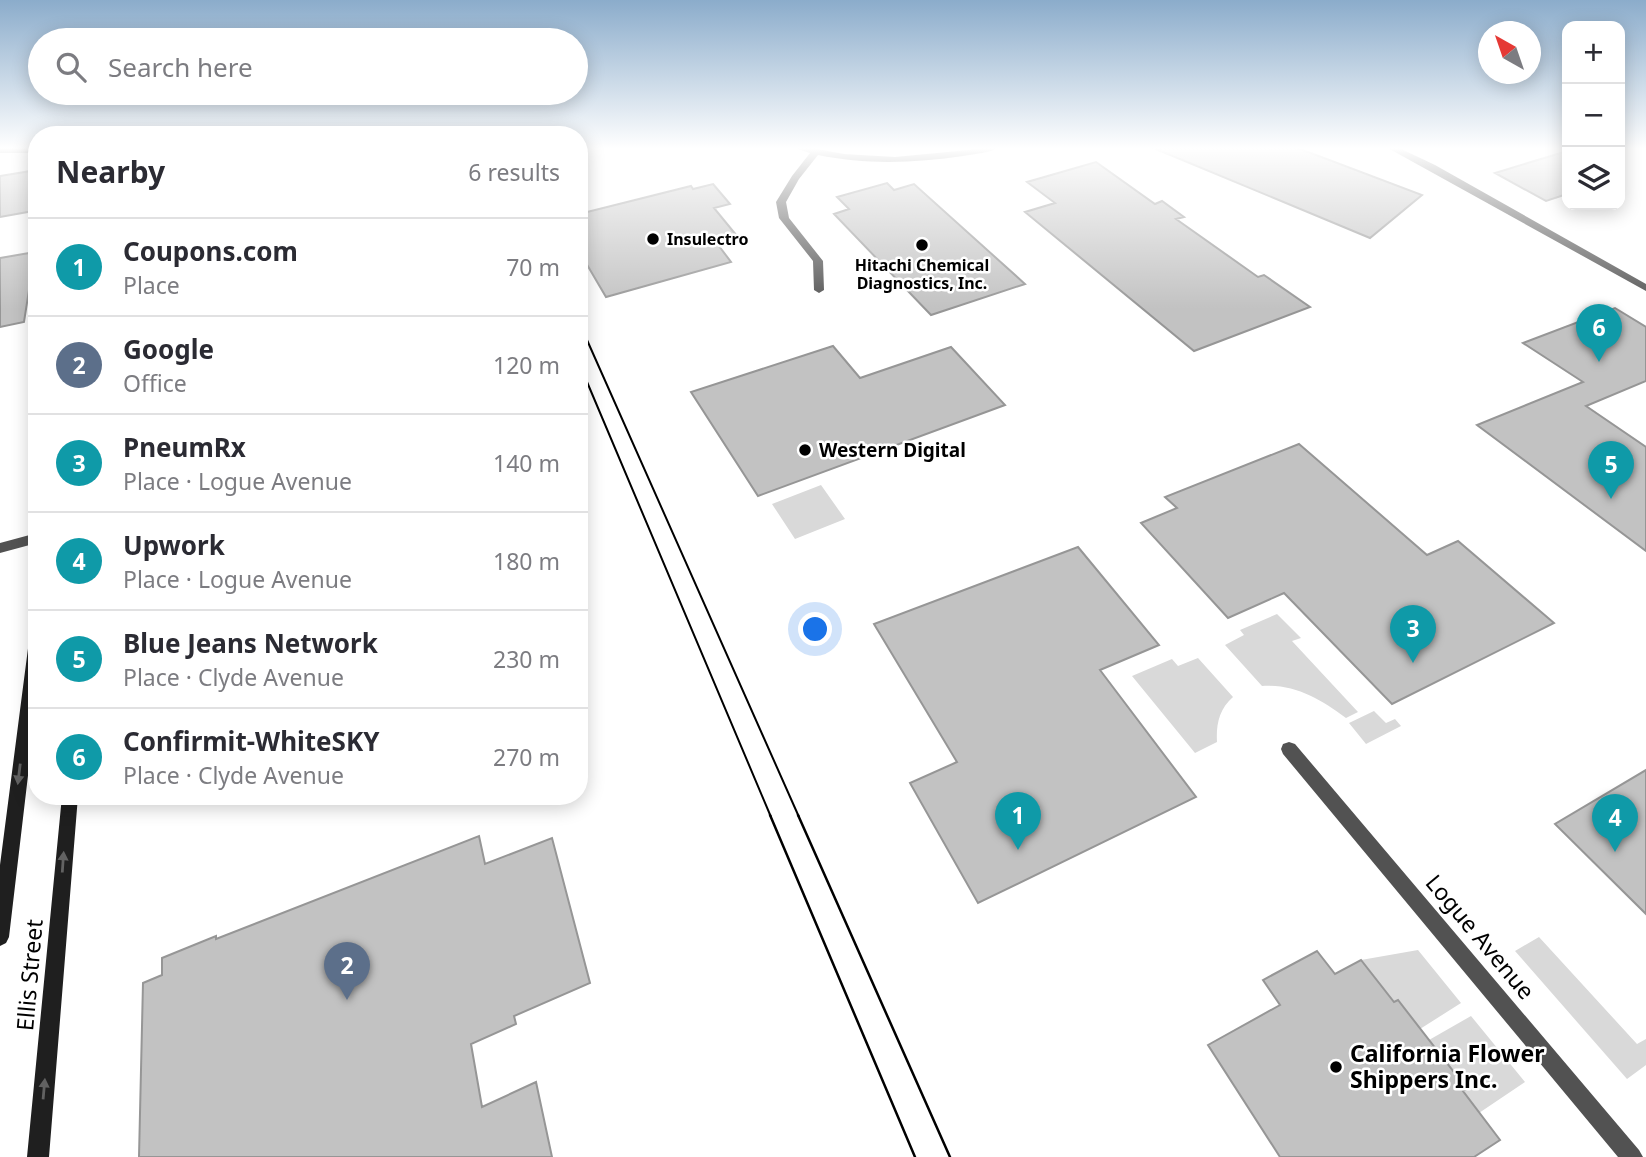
<!DOCTYPE html>
<html lang="en">
<head>
<meta charset="utf-8">
<style>
  :root { --surface:#fff; --page:#f7f7f7; --text:#2b2b33; --muted:#7c7c81; --line:#e1e1e2; --accent:#000 }
  body { margin:0; font-family:"Noto Sans",sans-serif; background:var(--page); color:var(--text) }
  .controls { position:absolute; right:21px; top:21px; display:grid; overflow:hidden; border-radius:14px; box-shadow:0 4px 18px #0003 }
  .controls button { width:63px; height:63px; display:grid; place-items:center; padding:0; border:0; border-bottom:2px solid var(--line); background:var(--surface); color:var(--text); font:35px sans-serif }
  .compass { position:absolute; left:1478px; top:21px; width:63px; height:63px; border-radius:50%; background:var(--surface); box-shadow:0 4px 18px #0003; rotate:320deg }
  .you { position:absolute; left:816px; top:630px; width:24px; height:24px; margin:-18px; border:5px solid #fff; border-radius:50%; background:#1a73e8; box-shadow:0 0 0 10px #1a73e833 }
  .badge { display:grid; place-items:center; width:46px; height:46px; border-radius:50%; background:var(--accent); color:#fff; font-size:23px; font-weight:700 }
  .pin { position:absolute; translate:-50% -58px; filter:drop-shadow(0 2px 4px #0008) }
  .pin::after { content:''; position:absolute; top:37px; width:24px; height:21px; background:inherit; clip-path:polygon(0 0,100% 0,50% 100%) }
  .list { margin:0; padding:0; list-style:none }
  h2 { display:flex; justify-content:space-between; align-items:center; height:91px; margin:0; padding:0 28px; font-size:30px }
  h2 small { font-size:23px; font-weight:400; color:var(--muted) }
  .list li { display:grid; grid-template-columns:46px 1fr auto; gap:21px; align-items:center; box-sizing:border-box; height:98px; padding:0 28px; border-top:2px solid var(--line) }
  .list b { display:block; font-size:26px; white-space:nowrap }
  .list p { margin:0; font-size:23px; white-space:nowrap; color:var(--muted) }
  .list em { font-size:23px; font-style:normal; color:var(--muted) }
  .icon { flex:none; width:38px; height:38px; fill:none; stroke:currentColor; stroke-width:2; stroke-linecap:round; stroke-linejoin:round }
  .map { position:relative; flex:none; width:1646px; height:1157px; overflow:hidden }
  .search { position:absolute; background:var(--surface); box-shadow:0 4px 18px #0003; left:28px; top:28px; width:560px; height:77px; display:flex; align-items:center; gap:18px; box-sizing:border-box; padding:0 24px; border-radius:38px; color:var(--muted); font-size:26px }
  .panel { position:absolute; background:var(--surface); box-shadow:0 4px 18px #0003; left:28px; top:126px; width:560px; height:679px; border-radius:28px }
  .map>svg:first-child { display:block }
  .green { fill:#d9d9d9 }
  .building { fill:#c2c2c2; stroke:#969696; stroke-width:2 }
  .lines { fill:none; stroke-linecap:round; stroke-linejoin:round }
  .street { fill:#525252; fill-rule:evenodd }
  .secondary { fill:#1f1f1f; fill-rule:evenodd }
  .tram-far1 { stroke:#000; stroke-width:2 }
  .tram { stroke:#000; stroke-width:2.5 }
  .oneway { fill:#626262 }
  .poi-dot { fill:#000; stroke:#fff; stroke-width:2.5 }
  .labels { text-anchor:middle; stroke-width:5; stroke-linejoin:round; paint-order:stroke }
  .far-poi-label { font-size:16px; font-weight:bold; fill:#000; stroke:#fff; text-anchor:start }
  .poi-label { font-size:19px; font-weight:bold; fill:#000; stroke:#fff; text-anchor:start }
  .near-street-label { font-size:23px; fill:#000; stroke:#fff }
  .near-poi-label { font-size:23px; font-weight:bold; fill:#000; stroke:#fff; text-anchor:start }
</style>
</head>
<body>
<div class="map">
<svg width="1646" height="1157" viewBox="0 0 1646 1157">
  <rect width="100%" height="100%" fill="#fff"/>
  <path class="green" d="M821,485L845,519L795,539L772,504Z
    M1277,614L1301,638L1292,641L1358,712L1346,718C1320,699 1295,684 1262,686L1225,645L1244,635L1240,630Z
    M1198,658L1233,697C1219,709 1216,725 1217,742L1195,753L1132,676L1172,659L1178,666Z
    M1374,711L1386,723L1395,719L1401,726L1366,744L1349,723Z
    M1539,937L1637,1044L1646,1039V1065L1627,1079L1515,951Z
    M1418,950L1461,1003L1420,1029L1398,1000L1394,1002L1361,960Z
    M1471,1016L1525,1082L1479,1113L1463,1091L1466,1089L1429,1040Z"/>
  <path class="building" d="M1151,147H1295L1422,195L1370,238Z
    M1567,151V194L1546,201L1495,173Z
    M1096,162L1155,204L1162,201L1184,217L1176,219L1258,277L1264,275L1310,307L1194,351L1025,212L1055,203L1027,182Z
    M37,170V206L33,211L0,217V176Z
    M887,183L894,190L914,184L1025,284L931,315L834,214L849,209L837,197Z
    M713,184L730,204L714,208L737,236L716,242L731,262L606,297L579,251V214L691,186L693,189Z
    M35,252L24,322L0,327V258Z
    M1615,308L1646,327V381L1586,406L1646,447V551L1477,425L1583,382L1523,343Z
    M833,346L860,378L951,347L1005,405L758,496L691,392Z
    M1299,444L1427,555L1458,541L1554,623L1392,704L1284,593L1228,618L1141,523L1177,508L1165,497Z
    M1078,547L1159,645L1100,670L1196,797L978,903L910,783L957,762L874,624Z
    M1646,770V914L1555,824Z
    M479,836L485,864L552,838L590,983L514,1016L516,1024L471,1044L482,1107L536,1082L552,1157H139L143,983L162,975V958L216,936V939Z
    M1317,951L1335,974L1361,960L1394,1002L1398,1000L1467,1089L1463,1091L1500,1140L1474,1157H1280L1208,1045L1280,1005L1263,980Z"/>
  <g class="lines">
    <path class="street" d="M792,147H806L844,154L895,157L999,147C990,153 975,154 963,156C915,163 866,165 818,155L799,179L786,202L789,218L823,261L824,290L819,293L814,290L813,261L779,218L776,202L792,176L810,153Z
      M1386,147H1397L1435,165L1646,284V291Z
      M37,533V543L0,553V543Z
      M1289,742L1295,744L1639,1150L1643,1157H1618L1283,754L1281,749L1283,744Z"/>
    <path class="secondary" d="M0,147H37V153H0Z
      M37,627V699L9,937L6,943L0,946V865L30,633L32,629Z
      M62,796H78L49,1157H27Z"/>
    <path class="tram-far1" d="M579,322L799,817
      M579,363L771,817"/>
    <path class="tram" d="M770,815L915,1157
      M798,815L950,1157"/>
  </g>
  <defs><path id="oneway-solid" d="M-6-.8H1V-3.2L6.5 0L1 3.2V.8H-6Z" transform="scale(1.75)"/></defs>
  <g class="oneway">
    <use href="#oneway-solid" transform="translate(19 774) rotate(97)"/>
    <use href="#oneway-solid" transform="translate(63 862) rotate(-86)"/>
    <use href="#oneway-solid" transform="translate(44 1089) rotate(-85)"/>
  </g>
  <linearGradient id="sky" x2="0" y2="1"><stop stop-color="#8baccb"/><stop offset="0.48" stop-color="#fff"/><stop offset="1" stop-color="#fff" stop-opacity="0"/></linearGradient>
  <rect width="1646" height="309" fill="url(#sky)"/>
  <g class="poi-dot">
    <circle cx="653" cy="239" r="7"/>
    <circle cx="922" cy="245" r="7"/>
    <circle cx="805" cy="450" r="7"/>
    <circle cx="1336" cy="1067" r="7"/>
  </g>
  <g class="labels">
    <g class="far-poi-label">
      <text x="667" y="245">Insulectro</text>
      <text x="922" y="271" text-anchor="middle">Hitachi Chemical<tspan x="922" dy="18">Diagnostics, Inc.</tspan></text>
    </g>
    <g class="poi-label">
      <text x="819" y="457">Western Digital</text>
    </g>
    <g class="near-street-label">
      <text transform="translate(1480 937) rotate(50)" y="8">Logue Avenue</text>
      <text transform="translate(30 975) rotate(-85)" y="8">Ellis Street</text>
    </g>
    <g class="near-poi-label">
      <text x="1350" y="1062">California Flower<tspan x="1350" dy="26">Shippers Inc.</tspan></text>
    </g>
  </g>
</svg>
<div class="controls">
<button>+</button>
<button>−</button>
<button><svg class="icon" aria-label="layers" viewBox="0 0 24 24"><path d="M12 4l9 5-9 5-9-5zM3 14l9 5 9-5"/></svg></button>
</div>
<svg class="compass" viewBox="-18 -18 36 36"><path d="M0-13l5 13h-10z" fill="#e53935"/><path d="M0 13l5-13h-10z" fill="#7c7c81"/></svg>
<div class="you"></div>
<div class="pin badge" style="left:1018px;top:850px;background:#0f9aa8">1</div>
<div class="pin badge" style="left:347px;top:1000px;background:#5c6f8a">2</div>
<div class="pin badge" style="left:1413px;top:663px;background:#0f9aa8">3</div>
<div class="pin badge" style="left:1615px;top:852px;background:#0f9aa8">4</div>
<div class="pin badge" style="left:1611px;top:499px;background:#0f9aa8">5</div>
<div class="pin badge" style="left:1599px;top:362px;background:#0f9aa8">6</div>
<div class="search"><svg class="icon" aria-label="search" viewBox="0 0 24 24"><circle cx="10" cy="10" r="6"/><path d="M15 15l6 6"/></svg>Search here</div>
<section class="panel">
<h2>Nearby<small>6 results</small></h2>
<ul class="list">
<li><span class="badge" style="background:#0f9aa8">1</span><div><b>Coupons.com</b><p>Place</p></div><em>70 m</em></li>
<li><span class="badge" style="background:#5c6f8a">2</span><div><b>Google</b><p>Office</p></div><em>120 m</em></li>
<li><span class="badge" style="background:#0f9aa8">3</span><div><b>PneumRx</b><p>Place · Logue Avenue</p></div><em>140 m</em></li>
<li><span class="badge" style="background:#0f9aa8">4</span><div><b>Upwork</b><p>Place · Logue Avenue</p></div><em>180 m</em></li>
<li><span class="badge" style="background:#0f9aa8">5</span><div><b>Blue Jeans Network</b><p>Place · Clyde Avenue</p></div><em>230 m</em></li>
<li><span class="badge" style="background:#0f9aa8">6</span><div><b>Confirmit-WhiteSKY</b><p>Place · Clyde Avenue</p></div><em>270 m</em></li>
</ul>
</section>
</div>
</body>
</html>
